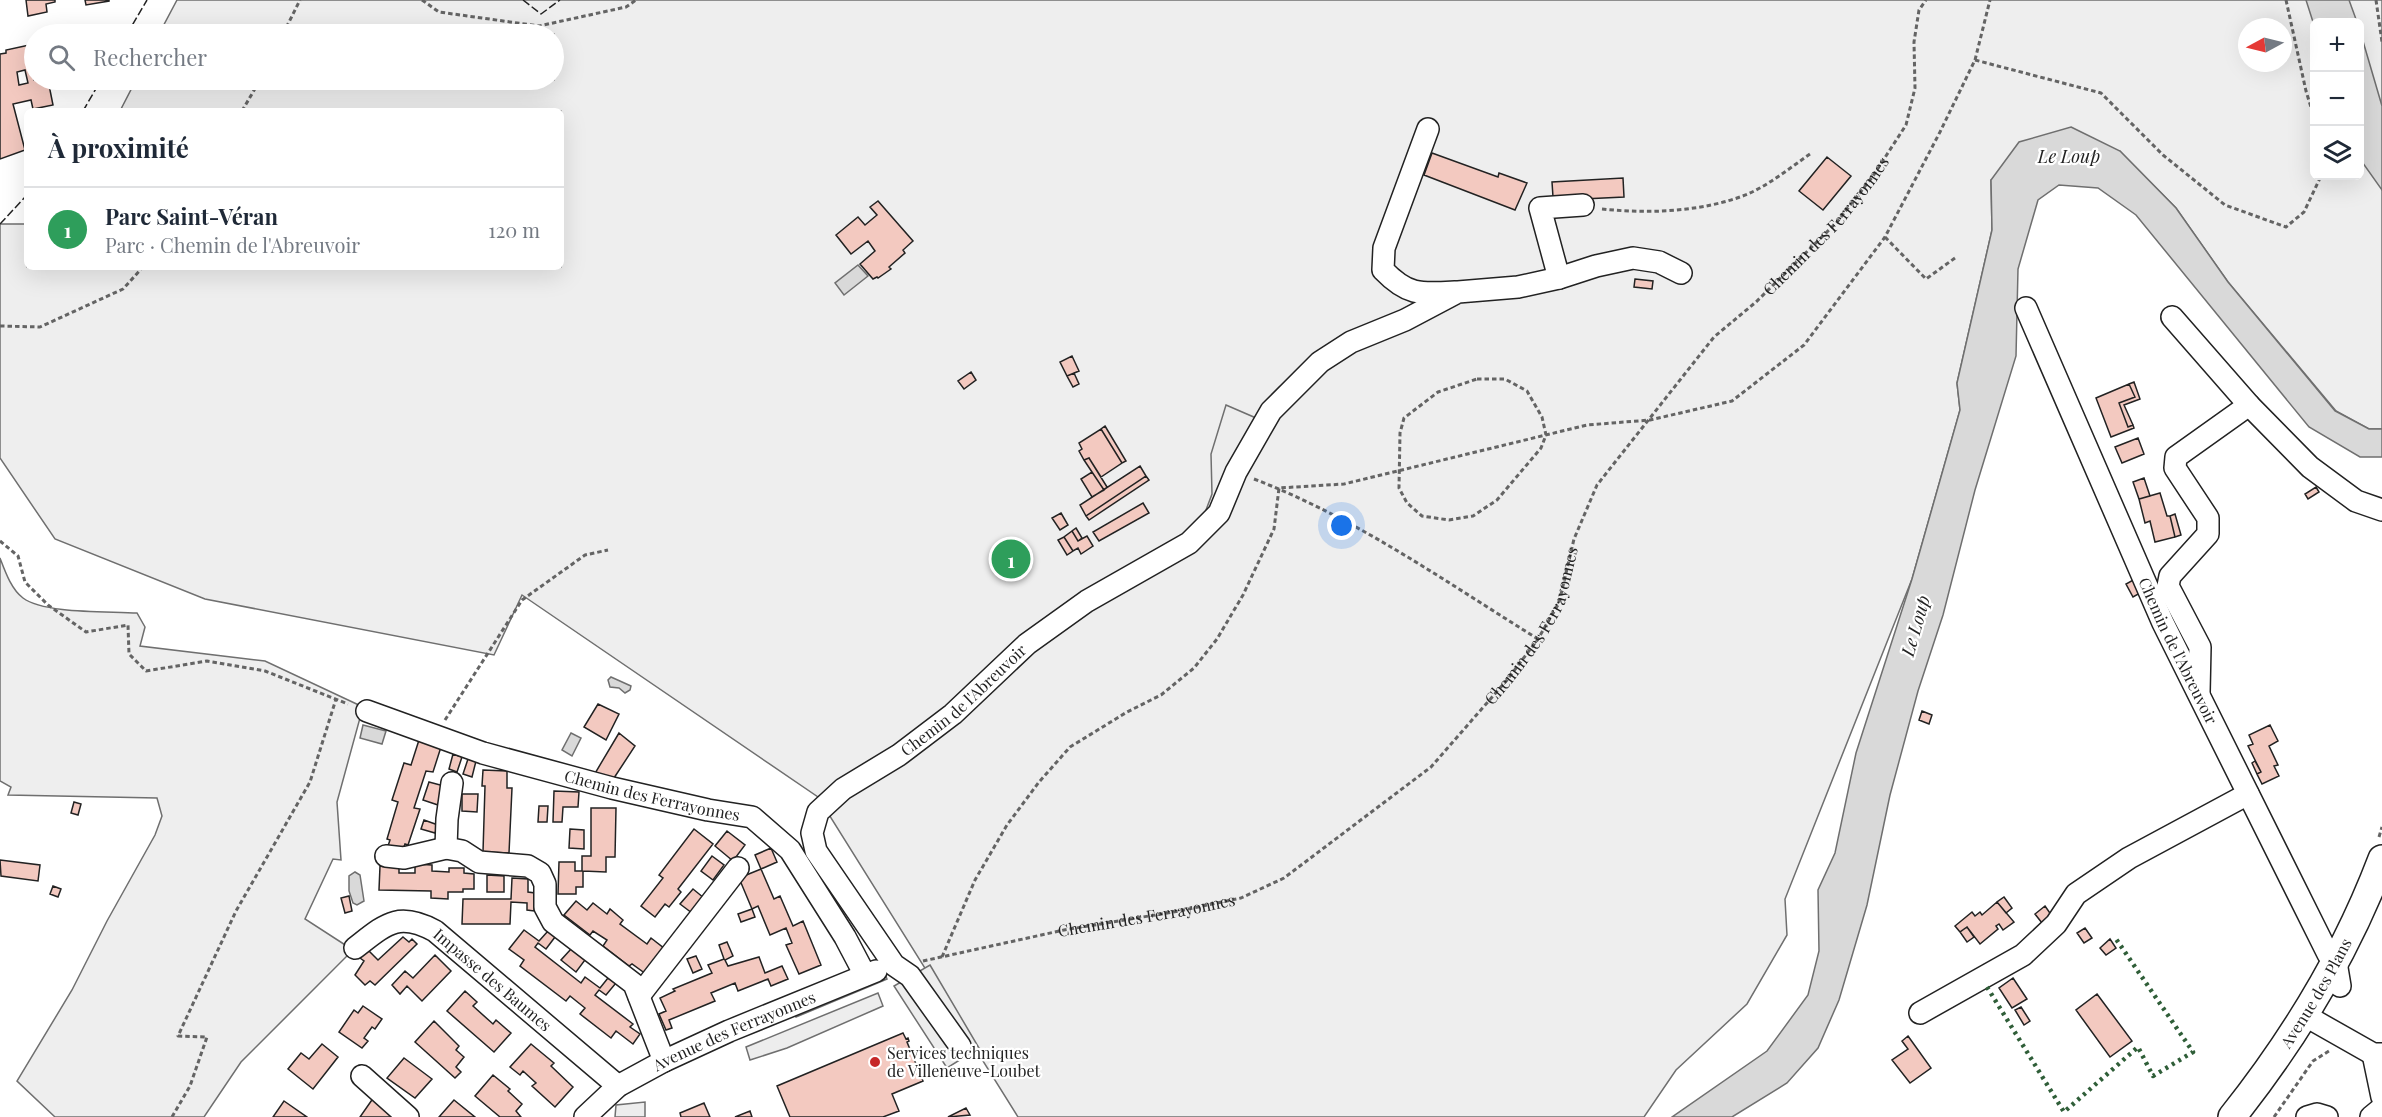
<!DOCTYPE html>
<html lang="fr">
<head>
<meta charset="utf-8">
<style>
  :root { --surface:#fff; --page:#f6f6f7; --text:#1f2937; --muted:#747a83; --line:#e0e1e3; --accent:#ea580c }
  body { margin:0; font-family:"Playfair Display",serif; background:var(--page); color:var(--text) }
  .controls { position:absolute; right:18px; top:18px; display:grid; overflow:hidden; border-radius:9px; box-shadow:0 6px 24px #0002 }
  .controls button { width:54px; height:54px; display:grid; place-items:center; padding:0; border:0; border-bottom:2px solid var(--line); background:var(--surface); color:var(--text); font:30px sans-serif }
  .compass { position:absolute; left:2238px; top:18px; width:54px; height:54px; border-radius:50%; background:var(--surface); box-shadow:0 6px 24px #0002; rotate:263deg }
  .you { position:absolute; left:1342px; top:526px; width:21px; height:21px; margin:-15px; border:4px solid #fff; border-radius:50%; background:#1a73e8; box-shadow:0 0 0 9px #1a73e833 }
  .badge { display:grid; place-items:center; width:39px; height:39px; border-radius:50%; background:var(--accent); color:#fff; font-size:20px; font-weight:700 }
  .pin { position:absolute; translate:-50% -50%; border:3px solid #fff; box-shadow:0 2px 6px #0006 }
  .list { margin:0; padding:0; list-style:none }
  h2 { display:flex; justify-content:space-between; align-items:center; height:78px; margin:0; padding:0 24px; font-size:26px }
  h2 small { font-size:20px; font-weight:400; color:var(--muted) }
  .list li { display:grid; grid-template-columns:39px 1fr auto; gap:18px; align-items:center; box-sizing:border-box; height:84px; padding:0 24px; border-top:2px solid var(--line) }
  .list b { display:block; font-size:22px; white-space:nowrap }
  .list p { margin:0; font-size:20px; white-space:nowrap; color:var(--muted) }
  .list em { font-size:20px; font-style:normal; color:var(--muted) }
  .icon { flex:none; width:33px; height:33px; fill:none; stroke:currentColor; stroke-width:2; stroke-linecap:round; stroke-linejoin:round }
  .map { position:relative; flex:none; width:2382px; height:1117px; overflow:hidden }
  .search { position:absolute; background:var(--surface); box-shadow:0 6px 24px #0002; left:24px; top:24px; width:540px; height:66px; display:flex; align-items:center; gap:15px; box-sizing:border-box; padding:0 21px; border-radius:33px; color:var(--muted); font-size:22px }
  .panel { position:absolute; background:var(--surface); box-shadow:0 6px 24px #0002; left:24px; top:108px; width:540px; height:162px; border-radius:9px }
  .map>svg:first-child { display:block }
  .green { fill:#eee; stroke:#6f6f6f; stroke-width:1.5; fill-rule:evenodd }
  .parking { fill:#ededed; stroke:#6f6f6f; stroke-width:1.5 }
  .water { fill:#d9d9d9; stroke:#6f6f6f; stroke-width:1.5 }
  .building { fill:#f3c9c0; stroke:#222; stroke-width:1.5; fill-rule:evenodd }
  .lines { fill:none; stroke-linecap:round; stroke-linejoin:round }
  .minor-casing { stroke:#222; stroke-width:24 }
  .major-casing { stroke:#222; stroke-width:30 }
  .path { stroke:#646464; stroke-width:3; stroke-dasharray:4.5 3; stroke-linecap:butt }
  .minor { stroke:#fff; stroke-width:21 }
  .major { stroke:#fff; stroke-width:27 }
  .hedge { stroke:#2f5e38; stroke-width:4.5; stroke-dasharray:3 4.5; stroke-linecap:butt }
  .fence { stroke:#222; stroke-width:1.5; stroke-dasharray:8 3; stroke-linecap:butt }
  .poi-dot { fill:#c62828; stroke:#fff; stroke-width:2 }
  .labels { text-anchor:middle; stroke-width:4.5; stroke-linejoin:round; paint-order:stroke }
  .street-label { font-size:16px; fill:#222; stroke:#fff }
  .poi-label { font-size:16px; fill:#222; stroke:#fff; text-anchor:start }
  .water-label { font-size:18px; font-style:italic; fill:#222; stroke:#fff }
</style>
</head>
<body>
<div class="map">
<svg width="2382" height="1117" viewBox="0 0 2382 1117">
  <rect width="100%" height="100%" fill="#fff"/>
  <path class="green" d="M177,0H2382V429H2369L2336,411L2228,282L2176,208L2120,151L1991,180L1992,230L1957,383L1960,410L1912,579L1785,899L1787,935L1747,1004L1676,1070L1644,1117H1018L818,797L522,595L494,655L205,599L55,539L0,458V224H27V267H561V111H120L136,80H554V34H159ZM2314,22H2360V176H2314ZM2247,27H2283V63H2247Z
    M0,558C5,571 11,589 23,598C44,614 109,611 137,613L145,627L140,646L265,661L363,707L337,802L341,860L333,859L305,919L353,950L241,1062L204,1117H55L17,1081L72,990L107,921L155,835L162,816L157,798L8,795L11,787L0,781Z"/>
  <path class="parking" d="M1226,405L1256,418L1222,495L1203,518L1212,494L1211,454Z
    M930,965L979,1048L947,1068L894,986Z
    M884,971L887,979L796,1017L793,1011Z
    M878,993L883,1006L787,1048L750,1060L746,1047Z
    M645,1102V1117H615L616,1105Z"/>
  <path class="water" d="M2306,0H2349L2357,22H2314V25Z
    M2360,31L2382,106V190L2360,159Z
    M2071,127L2120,151L2176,208L2228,282L2335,411L2369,429H2382V457H2360L2309,427L2136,215L2098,188L2059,185L2038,200L2018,269L2016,356L1975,490L1943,615L1918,691L1890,795L1867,905L1839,1000L1818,1048L1787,1083L1732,1117H1672L1767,1051L1808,995L1819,951L1818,890L1835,853L1856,753L1912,579L1960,410L1957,383L1992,230L1991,180L2019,142Z
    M858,265L868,276L844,295L835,283Z
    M611,677L631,686L630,690L625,693L619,688L610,687L608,680Z
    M363,725L386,731L382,744L360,738Z
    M571,733L581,738L572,756L562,750Z
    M355,872L360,875L364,901L357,905L353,903L349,891V876Z"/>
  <path class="building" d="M26,0H55V2L46,4L47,12L28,16Z
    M85,0H109V1L86,5Z
    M34,44V80H48L53,105L33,109L31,100L13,104L25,150L0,159V54L6,53V50ZM25,70L28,83L19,85L17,72Z
    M1432,153L1498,177L1499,173L1527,183L1515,210L1424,175Z
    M1827,157L1851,176L1823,210L1799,191Z
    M1623,178L1624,197L1562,200L1553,197L1552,182Z
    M878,201L913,241L903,250L905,253L889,267L891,269L878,278L877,277L873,279L860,264L875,251L868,241L851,254L836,235L858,217L865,225L877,215L870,207Z
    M1635,279L1653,281L1652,289L1634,287Z
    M1072,356L1079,371L1067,376L1060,362Z
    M971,372L976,380L964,389L958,381Z
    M1074,373L1079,384L1073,387L1067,376Z
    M2134,382L2140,399L2124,405L2133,425L2128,427L2119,403L2135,397L2129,384Z
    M2129,384L2135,397L2119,403L2128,427L2133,425L2134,428L2111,437L2096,398Z
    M1105,426L1126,461L1122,463L1101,429Z
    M1101,429L1122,463L1101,477L1089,458L1084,460L1079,451L1082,449L1079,443Z
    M2138,438L2144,454L2122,463L2115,447Z
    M1089,458L1107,487L1104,490L1084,460Z
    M1140,466L1146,476L1086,516L1080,505Z
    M1092,472L1104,490L1092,497L1081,479Z
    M1146,476L1149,480L1089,520L1086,516Z
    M2144,478L2150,496L2139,499L2133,482Z
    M2316,487L2319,492L2308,499L2305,494Z
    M2160,493L2167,516H2170L2175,537L2155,542L2150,521L2145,523L2139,499Z
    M1143,503L1149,513L1099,541L1093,532Z
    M1061,513L1068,525L1060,530L1052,518Z
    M2175,514L2181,535L2175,537L2170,516Z
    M1076,528L1082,538L1078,541L1072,531Z
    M1072,531L1078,541L1087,536L1093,546L1081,554L1078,548L1073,551L1064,537Z
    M1064,537L1073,551L1067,555L1058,540Z
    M2135,579L2142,592L2133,597L2126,584Z
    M598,704L619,714L606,740L584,727Z
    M1922,711L1932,715L1929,724L1919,720Z
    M2270,725L2278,741L2269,746L2278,765L2274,766L2279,776L2262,784L2257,774L2261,772L2248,746L2253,744L2249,735Z
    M619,733L635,746L612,781L594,775Z
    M419,740L441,747L433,772L426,771L414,808L420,809L408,845L405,844L402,853L387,849L390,840L387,839L398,802L392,800L404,763L411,765Z
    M453,754L462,757L457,772L449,769Z
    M468,759L476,761L472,777L463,774Z
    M2255,761L2261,772L2257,774L2252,763Z
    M483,770L507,771V788H512L509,853L483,852L485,786H482Z
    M429,782L444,786L438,805L423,800Z
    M554,791L579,792L578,807H563L562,822H553Z
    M462,794H478L477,812L462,811Z
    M74,802L81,804L78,815L71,813Z
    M539,806H548L547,822H538Z
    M591,808H616L615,857H606V872L583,871V887H576V894H558L559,862H575V871H582V856H591Z
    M424,820L438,825L435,833L421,829Z
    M570,829L584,830V849L569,848Z
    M694,829L713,844L678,889L681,892L669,907L665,904L655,917L641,906L663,878L659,875Z
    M727,831L745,845L733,861L715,846Z
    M771,848L777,862L761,869L755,855Z
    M712,856L724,865L713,880L701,871Z
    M0,860L40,865L38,881L1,876Z
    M415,864L432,865V871L449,872V868H464V873L474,874V889H463V892H448V899L431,898V891L379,890L380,866L399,867V873H415Z
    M761,869L774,899L780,896L793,926L803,921L821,965L799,974L786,945L792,943L786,928L770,935L758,906L752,909L739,878Z
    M487,875L504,876V892H487Z
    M512,878L528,879V892L535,893L534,911L527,910V903L511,902L510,924H462L463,899H511Z
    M53,886L61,889L58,897L50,894Z
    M693,889L704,898L692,913L680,904Z
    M349,896L352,911L345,913L341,898Z
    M2004,897L2012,908L2006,913L1997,902Z
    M576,901L587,910L593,903L607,914L610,909L623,920L620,924L647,944L651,938L665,949L646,974L632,964L629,966L603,946L607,940L593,931L590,935L564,915Z
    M1997,902L2014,922L2003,930L1999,924L1996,926L1998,929L1980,944L1967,927L1960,932L1955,926L1972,912L1975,916L1980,912L1982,915Z
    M2045,906L2052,916L2042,923L2035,914Z
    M752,909L755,917L741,922L738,914Z
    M1967,927L1974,937L1967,942L1960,932Z
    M2085,928L2092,938L2084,943L2077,933Z
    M524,930L539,941L548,931L555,937L546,949L538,943L535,947L581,983L585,977L600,988L608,978L616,983L606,995L599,990L595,995L633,1024L630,1027L640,1034L633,1044L616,1031L611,1038L580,1014L585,1008L570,996L566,1001L520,966L524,960L509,949Z
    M403,937L409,942L412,939L417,944L375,985L370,981L365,985L355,975L364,961L360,958L368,950L378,960Z
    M2110,939L2116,948L2106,955L2100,948Z
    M727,942L733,956L725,960L728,966L759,957L765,973L782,966L788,979L771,986L768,979L738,991L735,983L711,993L715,1001L669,1020L672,1028L666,1030L659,1014L666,1011L660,998L675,991L673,989L712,973L708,965L724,959L719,945Z
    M571,949L585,960L576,972L561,960Z
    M435,955L451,971L422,1001L407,986L400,994L392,985L405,971L413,978Z
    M696,956L702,969L693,973L687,959Z
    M2013,978L2027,999L2012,1008L1999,988Z
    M465,991L477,1002L473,1006L493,1024L496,1020L511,1033L494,1052L447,1011Z
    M2097,994L2132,1041L2110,1057L2076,1010Z
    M363,1006L382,1019L375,1029L372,1027L364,1038L368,1041L362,1048L339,1032L354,1010L358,1013Z
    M2021,1007L2030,1021L2024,1025L2015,1010Z
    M434,1021L459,1046L456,1050L464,1057L456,1067L461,1072L455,1078L415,1042Z
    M903,1033L906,1039L908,1038L909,1041L907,1042L923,1081L892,1094L899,1111L883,1117H790L777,1086Z
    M1908,1036L1931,1068L1910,1083L1892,1060L1908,1049L1902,1041Z
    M322,1044L338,1057L313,1089L288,1069L301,1053L309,1059Z
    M531,1044L554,1063L551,1066L573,1087L555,1107L532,1086L536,1083L523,1071L520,1075L510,1067Z
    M404,1058L432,1079L415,1098L387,1078Z
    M493,1075L510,1089L508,1091L522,1104L516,1111L521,1117H500L475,1096Z
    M374,1097L393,1116L392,1117H360Z
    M454,1100L475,1117H439Z
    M284,1101L307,1117H273Z
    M704,1103L710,1117H681L680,1113Z
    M966,1108L970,1115L948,1117Z
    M750,1111L752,1117H735Z"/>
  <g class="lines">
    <defs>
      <g id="minor">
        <path d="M1428,129L1384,248L1383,270C1408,296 1421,294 1455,292"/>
        <path d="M1559,278L1540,208L1583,205"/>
        <path id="s2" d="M2026,308L2163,623L2328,954L2336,962L2340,986"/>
        <path d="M2172,317L2249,405"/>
        <path d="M2199,692L2200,647L2168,586L2170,576L2208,534V518L2175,468L2176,457L2249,405L2310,467L2356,501L2382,510"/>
        <path id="s3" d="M367,711L483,753L612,788L708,810L752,817L790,850L845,937L865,975"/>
        <path d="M452,783L447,819L446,848L462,851L479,862L528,866L540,873L545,884V907L553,922L634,984L664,1061"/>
        <path d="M386,856L404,858L446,848"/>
        <path id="s4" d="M355,948C386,924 398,911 435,931L618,1086"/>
        <path d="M639,996L738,868"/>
        <path d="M1920,1013L2023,955L2056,924L2076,894L2129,858L2248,794"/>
        <path d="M2306,1016L2373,1054H2382"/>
        <path id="s5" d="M960,1046L910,976L894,965L816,851L812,833L818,812L843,789L899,755L953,714L1027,644L1087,601L1189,543L1219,513L1236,472L1271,411L1320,362L1351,342L1405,320L1458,292L1518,287L1559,278L1596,266L1633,258L1659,262L1681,273"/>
        <path d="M2373,1054L2382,1097"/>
        <path d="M362,1076L408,1117"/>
        <path id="s6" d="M585,1117L618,1086L664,1061L729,1031L876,971"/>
        <path d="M2307,1117L2317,1114L2327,1117"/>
        <path d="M2371,1117L2382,1108"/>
      </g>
      <g id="major">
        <path id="s7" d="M2232,1117C2295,1038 2346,954 2382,859"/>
      </g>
    </defs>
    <use href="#minor" class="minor-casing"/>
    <use href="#major" class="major-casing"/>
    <g class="path">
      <path d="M422,0L439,12L539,26L626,7L636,0"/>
      <path d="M2286,0L2306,91L2314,117"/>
      <path d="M2376,0L2382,42"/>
      <path d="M283,34L300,0"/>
      <path d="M1975,60L2101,93L2163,155L2225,205L2286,227L2304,212L2321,176"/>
      <path d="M242,111L260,80"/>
      <path d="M1602,209C1649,214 1703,212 1748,194C1770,184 1790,168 1810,154"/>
      <path d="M1885,237L1926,279L1955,258"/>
      <path d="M0,326L40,327L123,289L143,267"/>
      <path d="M1477,379H1505L1527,391L1542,417L1546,435L1541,448L1497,500L1473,516L1449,520L1422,516L1407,503L1399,488L1400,433L1404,418L1438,392Z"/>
      <path d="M1254,479C1356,518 1446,582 1538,639"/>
      <path d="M0,541L18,556L25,582L48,605L86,632L128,625L129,654L146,671L207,661L265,671L348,704"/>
      <path d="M445,720L522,600L585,555L608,550"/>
      <path d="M2379,837L2382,827"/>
      <path d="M942,957L975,880L1007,825L1039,782L1070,747L1127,712L1161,695L1194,668L1217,639L1243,595L1274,529L1279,488L1344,484L1587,425L1650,420L1732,401L1804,345L1885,237L1940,132L1975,60L1990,0"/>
      <path id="s1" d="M923,961L1064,930L1179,911L1241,898L1284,878L1431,767L1507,680L1538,639L1559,603L1574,539L1597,485L1714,337L1756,302L1837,222L1873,176L1906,125L1915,88L1914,42L1919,10L1926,0"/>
      <path d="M172,1117L190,1086L207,1037L178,1036L236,911L310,782L336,699"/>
      <path d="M2274,1117L2313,1061L2329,1051"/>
    </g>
    <use href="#minor" class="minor"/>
    <use href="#major" class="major"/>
    <path class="hedge" d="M1987,987L2064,1112L2138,1047L2153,1076L2193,1052L2114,936"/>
    <path class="fence" d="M523,0L541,14L560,0
      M127,34L147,0
      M83,111L101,80
      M0,224L27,195"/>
  </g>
  <circle class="poi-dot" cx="875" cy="1062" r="6"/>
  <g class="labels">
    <g class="street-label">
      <text dy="6" stroke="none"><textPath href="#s1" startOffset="1236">Chemin des Ferrayonnes</textPath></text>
      <text dy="6" stroke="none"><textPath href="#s1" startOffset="732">Chemin des Ferrayonnes</textPath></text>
      <text dy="6" stroke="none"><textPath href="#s2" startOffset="375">Chemin de l'Abreuvoir</textPath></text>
      <text dy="6" stroke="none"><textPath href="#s5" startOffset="468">Chemin de l'Abreuvoir</textPath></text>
      <text dy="6" stroke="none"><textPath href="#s3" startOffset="298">Chemin des Ferrayonnes</textPath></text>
      <text dy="6" stroke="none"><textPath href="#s1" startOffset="228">Chemin des Ferrayonnes</textPath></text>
      <text dy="6" stroke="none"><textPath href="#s4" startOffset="165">Impasse des Baumes</textPath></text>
      <text dy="6" stroke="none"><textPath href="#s7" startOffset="150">Avenue des Plans</textPath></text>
      <text dy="6" stroke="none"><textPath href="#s6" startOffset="174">Avenue des Ferrayonnes</textPath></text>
    </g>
    <g class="poi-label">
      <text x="887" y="1059">Services techniques<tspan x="887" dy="18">de Villeneuve-Loubet</tspan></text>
    </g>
    <g class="water-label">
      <text x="2069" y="163">Le Loup</text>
      <text transform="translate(1916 626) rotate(-74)" y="6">Le Loup</text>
    </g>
  </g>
</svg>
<div class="controls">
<button>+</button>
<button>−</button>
<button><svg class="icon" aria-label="layers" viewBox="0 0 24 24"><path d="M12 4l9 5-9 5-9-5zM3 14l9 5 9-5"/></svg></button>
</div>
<svg class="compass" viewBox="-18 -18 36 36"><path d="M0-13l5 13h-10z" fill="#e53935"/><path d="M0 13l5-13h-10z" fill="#747a83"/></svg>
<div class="you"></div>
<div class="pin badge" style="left:1011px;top:559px;background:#2e9e5b">1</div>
<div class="search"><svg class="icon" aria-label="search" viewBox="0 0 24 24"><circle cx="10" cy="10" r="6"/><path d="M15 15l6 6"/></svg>Rechercher</div>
<section class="panel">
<h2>À proximité<small></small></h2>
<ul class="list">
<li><span class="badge" style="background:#2e9e5b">1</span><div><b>Parc Saint-Véran</b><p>Parc · Chemin de l'Abreuvoir</p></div><em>120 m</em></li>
</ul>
</section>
</div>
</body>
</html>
